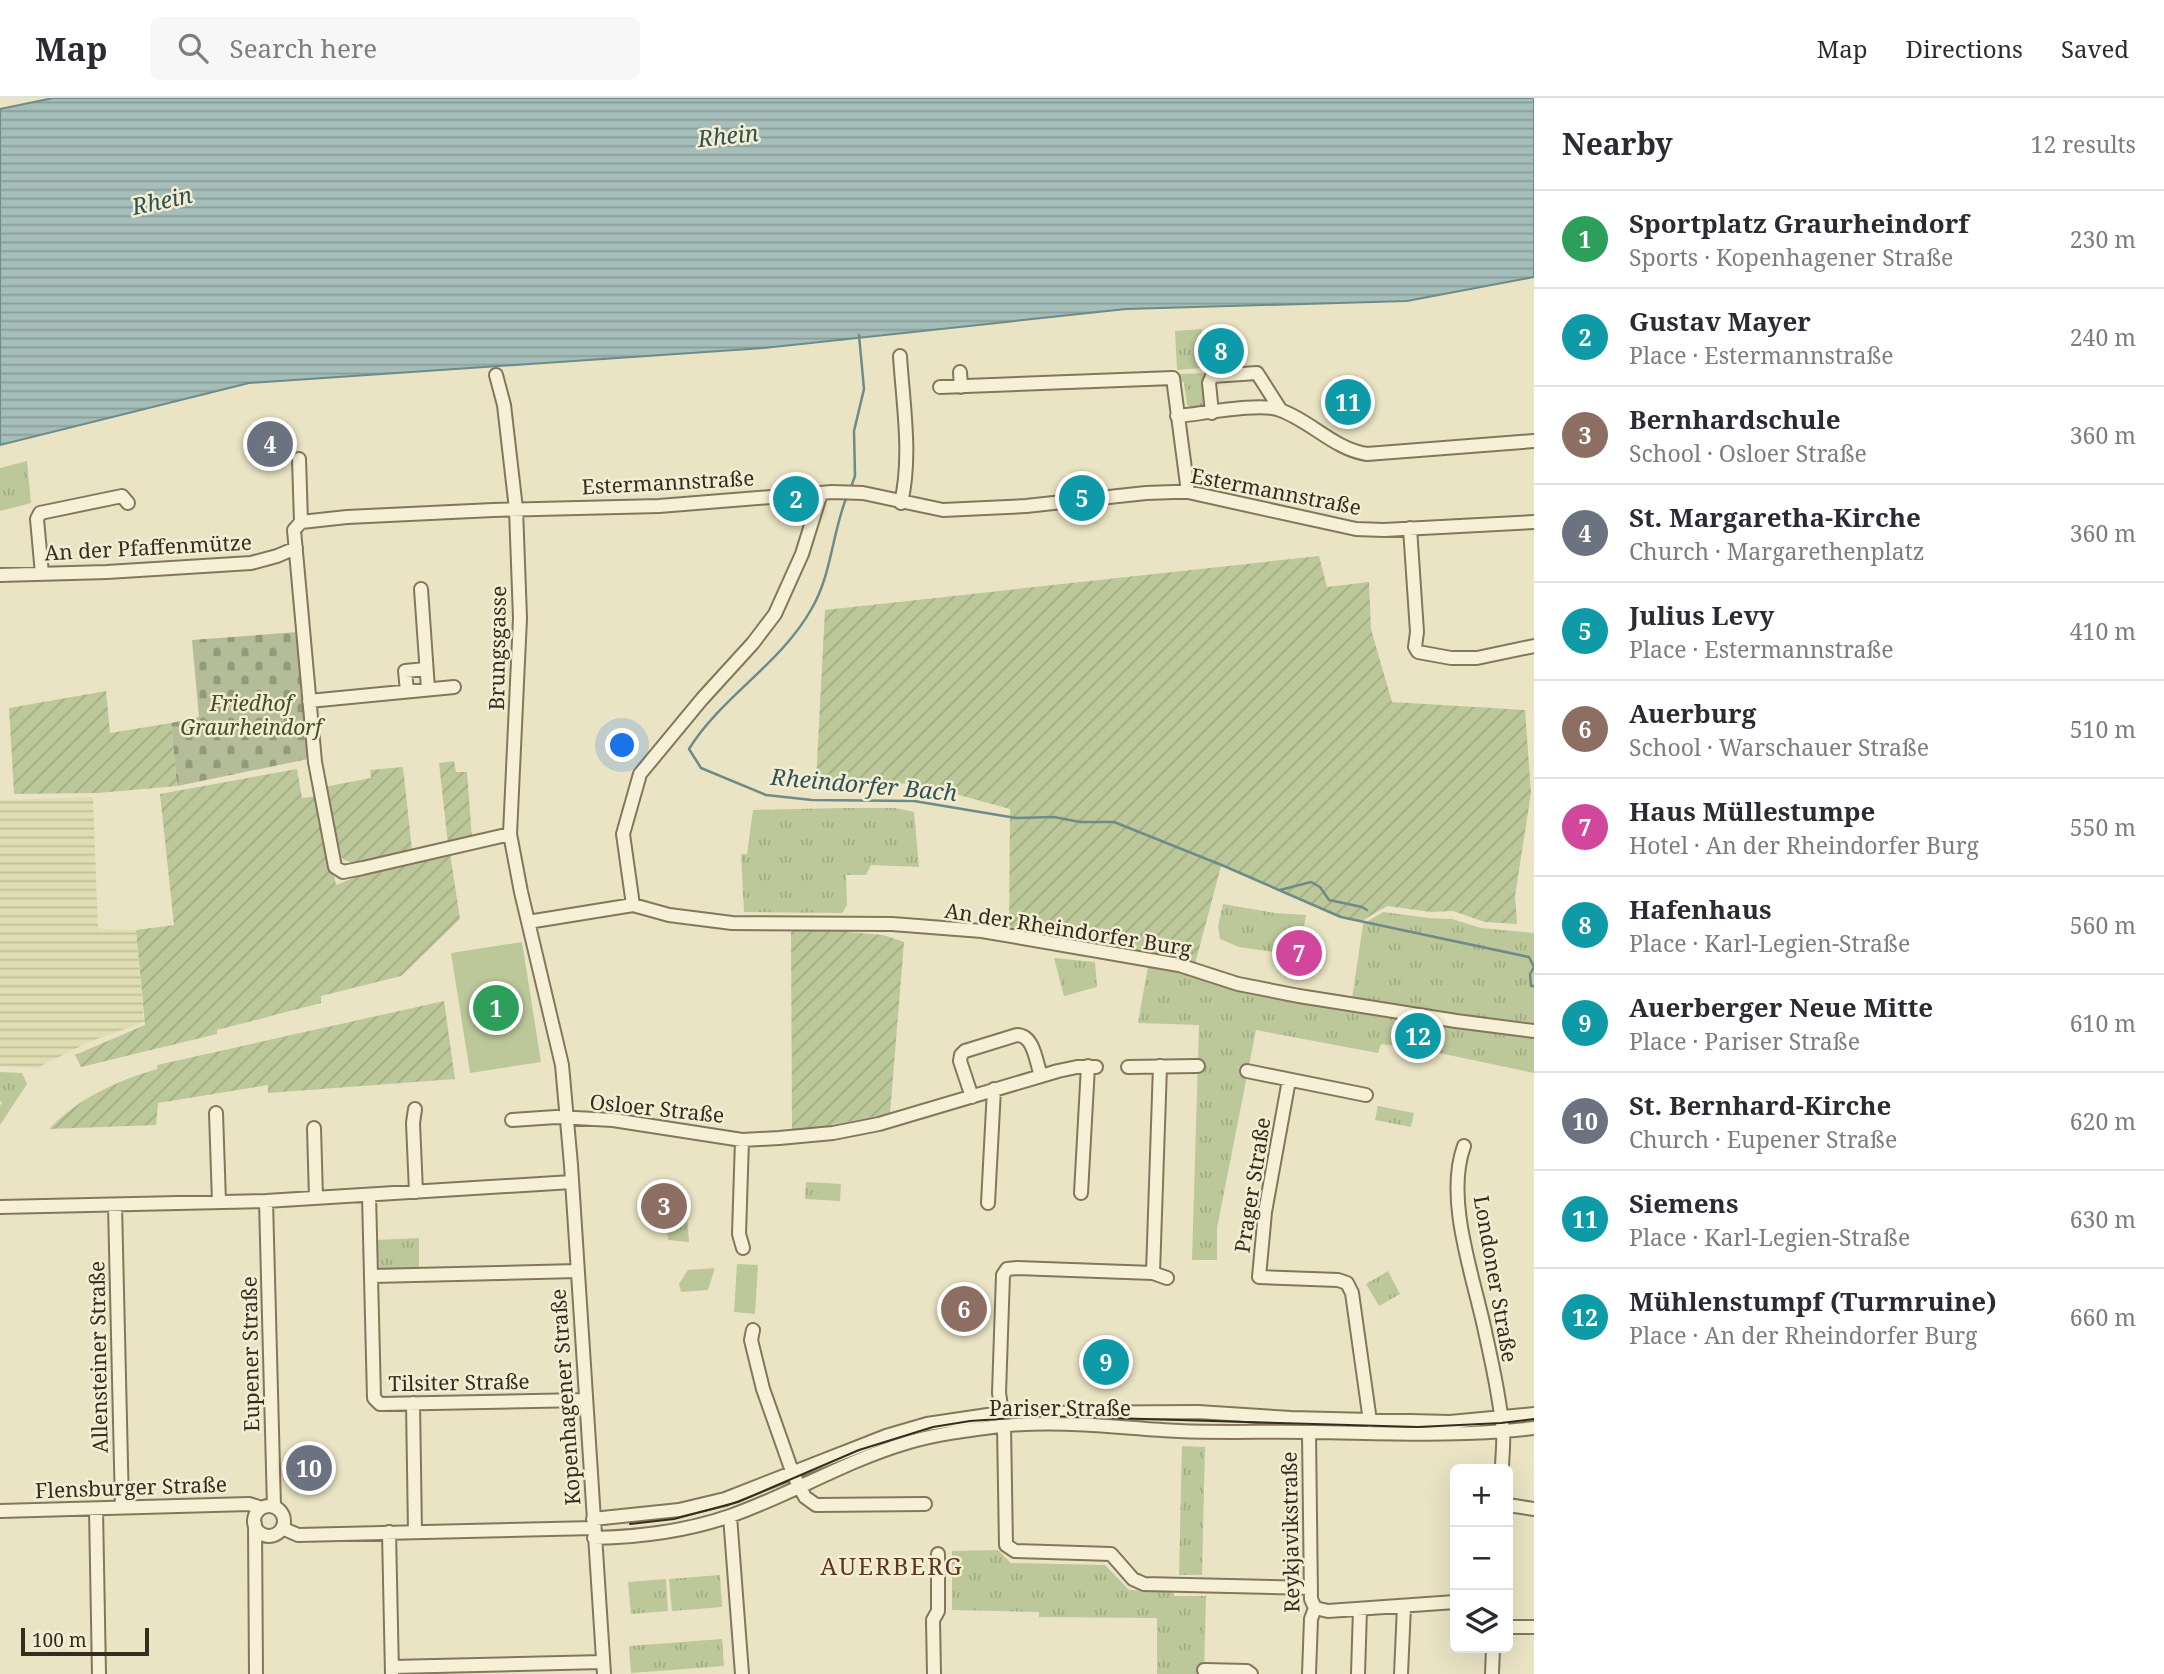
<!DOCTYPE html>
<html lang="en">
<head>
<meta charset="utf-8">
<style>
  :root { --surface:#fff; --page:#f7f7f7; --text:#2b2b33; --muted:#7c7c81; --line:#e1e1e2; --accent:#8e3c30 }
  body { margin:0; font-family:"Noto Serif",serif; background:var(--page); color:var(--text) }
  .controls { position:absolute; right:21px; bottom:21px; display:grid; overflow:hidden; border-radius:10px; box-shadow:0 7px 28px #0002 }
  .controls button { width:63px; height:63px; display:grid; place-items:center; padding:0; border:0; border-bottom:2px solid var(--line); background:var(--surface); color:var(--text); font:35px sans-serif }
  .scale { position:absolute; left:21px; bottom:18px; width:128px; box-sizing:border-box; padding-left:7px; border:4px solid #352c1f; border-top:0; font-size:19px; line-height:24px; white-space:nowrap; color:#352c1f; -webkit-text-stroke:5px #f3eed3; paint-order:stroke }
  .you { position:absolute; left:623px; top:648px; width:24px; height:24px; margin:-18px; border:5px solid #fff; border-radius:50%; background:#1a73e8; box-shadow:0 0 0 10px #1a73e833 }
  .badge { display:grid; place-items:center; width:46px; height:46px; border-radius:50%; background:var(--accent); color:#fff; font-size:23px; font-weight:700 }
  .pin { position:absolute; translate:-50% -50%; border:4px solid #fff; box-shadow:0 2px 7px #0006 }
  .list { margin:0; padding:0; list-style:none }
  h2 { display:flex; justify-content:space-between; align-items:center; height:91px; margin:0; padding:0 28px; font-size:30px }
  h2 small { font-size:23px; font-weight:400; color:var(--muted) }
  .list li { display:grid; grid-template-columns:46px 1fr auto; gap:21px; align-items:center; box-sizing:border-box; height:98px; padding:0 28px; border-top:2px solid var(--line) }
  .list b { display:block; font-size:26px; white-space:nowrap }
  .list p { margin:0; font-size:23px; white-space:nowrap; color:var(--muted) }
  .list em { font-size:23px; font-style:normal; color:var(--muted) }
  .icon { flex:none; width:38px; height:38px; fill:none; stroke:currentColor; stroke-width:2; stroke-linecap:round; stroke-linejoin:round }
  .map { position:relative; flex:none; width:1534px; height:1576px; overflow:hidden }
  header { display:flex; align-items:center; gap:42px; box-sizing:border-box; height:98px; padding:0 35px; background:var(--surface); border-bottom:2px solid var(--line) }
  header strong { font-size:33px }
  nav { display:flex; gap:38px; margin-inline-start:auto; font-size:24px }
  .search { width:490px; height:63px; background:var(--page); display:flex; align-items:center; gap:18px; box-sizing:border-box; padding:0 24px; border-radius:10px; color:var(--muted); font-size:26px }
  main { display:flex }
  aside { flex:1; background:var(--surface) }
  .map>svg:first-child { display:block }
  .farmland { fill:url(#farmland-rules) }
  .grass { fill:url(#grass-tufts) }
  .cemetery { fill:url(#cemetery-stones) }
  .garden { fill:url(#garden-furrows) }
  .pitch { fill:#bcc899 }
  .water { fill:url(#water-rules); stroke:#6d8b88; stroke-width:2 }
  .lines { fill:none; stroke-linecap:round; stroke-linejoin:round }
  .stream { stroke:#6d8b88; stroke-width:2.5 }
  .minor-casing { stroke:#84765c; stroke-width:16 }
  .minor { stroke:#f6f1d6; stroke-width:12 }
  .tram { stroke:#352c1f; stroke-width:2 }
  .labels { text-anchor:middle; stroke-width:5; stroke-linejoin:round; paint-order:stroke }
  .street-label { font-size:21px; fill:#352c1f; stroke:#f3eed3 }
  .park-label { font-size:21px; font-style:italic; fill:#405027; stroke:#f3eed3 }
  .water-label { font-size:23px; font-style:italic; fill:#2f5153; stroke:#f3eed3 }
  .quarter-label { font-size:24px; letter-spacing:2px; fill:#5e3621; stroke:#f3eed3 }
</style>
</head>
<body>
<header>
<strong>Map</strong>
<div class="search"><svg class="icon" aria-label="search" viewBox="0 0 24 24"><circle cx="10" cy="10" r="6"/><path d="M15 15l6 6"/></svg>Search here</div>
<nav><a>Map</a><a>Directions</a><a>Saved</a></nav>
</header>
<main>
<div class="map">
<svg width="1534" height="1576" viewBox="0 0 1534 1576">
  <defs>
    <pattern id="farmland-rules" width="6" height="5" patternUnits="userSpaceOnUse" patternTransform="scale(1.75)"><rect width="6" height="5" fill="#dfdeb2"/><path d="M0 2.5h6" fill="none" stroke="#c0bf99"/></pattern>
    <pattern id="grass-tufts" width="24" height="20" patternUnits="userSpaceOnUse" patternTransform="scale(1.75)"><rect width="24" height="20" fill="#bcc899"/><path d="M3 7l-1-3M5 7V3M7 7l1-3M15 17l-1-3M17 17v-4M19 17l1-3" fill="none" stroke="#a2ac83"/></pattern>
    <pattern id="cemetery-stones" width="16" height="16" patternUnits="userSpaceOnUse" patternTransform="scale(1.75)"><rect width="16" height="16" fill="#b4bd97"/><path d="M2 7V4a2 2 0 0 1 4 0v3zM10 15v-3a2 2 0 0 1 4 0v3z" fill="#939a7b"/></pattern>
    <pattern id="garden-furrows" width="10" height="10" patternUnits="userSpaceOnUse" patternTransform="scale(1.75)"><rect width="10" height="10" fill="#bcc899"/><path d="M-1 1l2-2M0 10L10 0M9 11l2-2" fill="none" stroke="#a2ac83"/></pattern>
    <pattern id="water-rules" width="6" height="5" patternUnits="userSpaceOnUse" patternTransform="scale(1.75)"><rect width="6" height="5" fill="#a6beba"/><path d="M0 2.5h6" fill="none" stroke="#889b97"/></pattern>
  </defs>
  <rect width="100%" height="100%" fill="#eae4c4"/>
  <path class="farmland" d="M93,699L98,831L136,832L144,924L89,944L37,970L0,968V702Z"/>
  <path class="grass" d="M1202,231L1203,270L1177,272L1175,233Z
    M1203,275L1205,308L1192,310L1187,307L1184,284L1177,285V276Z
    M27,363L31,405L0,413V370Z
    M843,710H895L914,714L919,769L871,767L866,777H846L847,807L842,815L744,814L741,756H747L753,712Z
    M1223,806L1275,815L1306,817L1302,840H1299L1297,846L1285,844L1283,851L1276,850L1274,854L1239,849L1220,841L1218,828Z
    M1383,814L1429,820L1452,821L1481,830L1534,835V927L1352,901L1363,826Z
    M1054,860L1095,864L1097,889L1064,898Z
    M1148,868L1192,876L1249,895L1429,924L1534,935V975L1425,952L1381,946L1378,955L1256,932L1217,1130V1162H1192L1199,927L1138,925Z
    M0,974L22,975L27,986L0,1027V1008L2,1004L0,1003Z
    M1378,1008L1414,1015L1411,1029L1375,1022Z
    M806,1084L841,1086L840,1103L805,1101Z
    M666,1113L687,1114L689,1144L668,1142Z
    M419,1140V1172L382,1173L378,1171L376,1142Z
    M1388,1173L1400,1196L1379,1208L1366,1186Z
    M1182,1348L1205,1349L1202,1477H1179Z
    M998,1452L1011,1465L1105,1467L1129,1492L1174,1494V1498H1206L1204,1576H1157V1520L1039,1519V1514L952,1512V1453Z
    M720,1477L722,1509L672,1513L669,1481Z
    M666,1481L668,1513L631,1516L628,1484Z
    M722,1541L724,1568L631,1575L629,1548Z"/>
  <path class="cemetery" d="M298,534L308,661L177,688L171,625L199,619L192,542Z"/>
  <path class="garden" d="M1319,458L1327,489L1369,484L1371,531L1392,604L1525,612L1531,695L1515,798L1517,826L1485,824L1453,813L1431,814L1387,808L1360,824L1340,820L1221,768L1195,866L1009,838L1010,711L919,686L816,683L825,512Z
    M106,593L110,635L171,625L177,688L98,695L14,696L9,610Z
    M454,663L456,674H467L472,740L448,746L439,665Z
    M403,669L412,752L354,765L344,762L338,755L324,689L371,680L370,672Z
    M297,671L302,700L317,698L336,787L374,772L450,755L460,821L401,878L321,898V905L217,932V936L81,969L75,957L145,927L136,832L174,827L160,696Z
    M791,832H844L848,834L883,837L904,844L890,1016L810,1031L792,1032Z
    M444,903L455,981L268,995V987L158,1005L156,1027L49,1031C80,999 115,984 157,971V967Z"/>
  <path class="pitch" d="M522,844L541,964L470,975L451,855Z
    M737,1166L758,1167L755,1216L734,1214Z
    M715,1170L708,1192L681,1194L679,1186L688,1172Z"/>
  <path class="water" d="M53,0H1534V179L1407,203L1126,211L764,250L249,285L0,347V11Z"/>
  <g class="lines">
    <path class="stream" d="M851,389L855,378L854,333L864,291L859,237
      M847,398C832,435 832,475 812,510C781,566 722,598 689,651L701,670L766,697L812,702L914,703L1016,720L1054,719L1080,724H1114L1224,768L1341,819L1529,859L1534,869L1530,876L1531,888H1534
      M1280,792L1311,784L1320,789L1329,802L1362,809L1367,812"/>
    <defs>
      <path id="minor" d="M900,258C903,306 912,358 901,405
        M960,274L961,289
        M496,277L504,307L516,411L520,520L510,736L521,794L562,967L571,1067L604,1576
        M940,289L1173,280L1188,394
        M1212,315L1209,285L1212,278L1257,275L1280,311
        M1177,318C1201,316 1261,304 1280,312C1311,323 1334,351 1367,356L1534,343
        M299,361L301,424
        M301,424L347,419L493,412L659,408L832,394L863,395L943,412L1026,408L1146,395L1174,394H1188L1356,431L1384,432L1534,424
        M301,424L294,432L315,664L335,769L343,774L363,770L510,736
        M1410,430L1417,534L1415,549L1418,554L1451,560H1477L1534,548
        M42,476L37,421L40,415L122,398L128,405
        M0,477L107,474L251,465L277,458L296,450
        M421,491L428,591
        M407,593L405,573L426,571
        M309,603L454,589
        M633,807L623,736L640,676L702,601L753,545L775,516L802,456L821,395
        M528,824L633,807L669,817L732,825L892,826L982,833L1179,867L1238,886L1299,898L1456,923L1534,933
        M1160,968L1153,1175L1017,1170L1007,1171L1003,1177L999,1295L1004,1328L1006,1447L1015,1453L1111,1456L1133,1481L1144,1486L1311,1490
        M1128,969L1198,968
        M1247,973L1366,997
        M1289,982L1265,1114L1259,1179L1338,1182L1347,1185L1352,1195L1370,1323
        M972,999L960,963L961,957L965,953L1017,937C1034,937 1036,964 1041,978
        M415,1011L413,1025L416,1094
        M216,1015L219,1104
        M512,1022L556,1019L613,1022L742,1042L779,1040L833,1035L879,1026L1058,973L1077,969H1096
        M314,1030L316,1100
        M742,1042L739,1136L743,1150
        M1464,1048C1444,1103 1475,1182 1486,1238C1493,1269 1500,1302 1503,1334C1504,1346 1502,1359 1502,1371
        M1081,1095L1088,968
        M369,1097L374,1300L380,1306L585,1302
        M266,1103L274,1409
        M988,1105L994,991
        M115,1107L122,1409
        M0,1109L266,1103L572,1084
        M1153,1175L1167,1180
        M372,1178L577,1173
        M753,1232L751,1242L763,1291L793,1376L805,1399L816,1407L925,1406
        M413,1305L415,1434
        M1309,1334L1311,1501L1315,1510L1311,1521L1309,1576
        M1508,1407L1534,1411
        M254 1423a15 15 0 1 1 30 0a15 15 0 1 1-30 0Z
        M96,1411L99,1576
        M0,1413L249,1406L262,1410
        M730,1418L742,1576
        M593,1421L679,1412L725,1401L886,1338L927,1326L1001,1315L1198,1314L1291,1320L1450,1324L1534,1316
        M255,1426L256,1576
        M282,1430L298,1437L594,1430
        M389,1434L392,1576
        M594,1440C639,1439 687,1433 730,1418C790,1397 845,1363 906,1345C936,1336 968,1332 1000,1328C1059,1321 1120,1330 1179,1333C1224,1335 1268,1333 1312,1334C1386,1335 1460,1339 1534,1330
        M1315,1510L1328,1513L1455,1504
        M1508,1529H1534
        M392,1569L603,1564
        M1204,1572L1247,1573L1251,1576
        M934,1576L933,1522L938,1513V1456
        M1358,1576L1360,1511
        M1401,1576L1404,1508
        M1492,1576L1493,1550"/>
    </defs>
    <use href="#minor" class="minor-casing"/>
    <use href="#minor" class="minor"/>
    <path class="tram" d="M630,1426L674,1421L738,1404L859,1352L933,1329L970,1323L1043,1318L1418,1329L1501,1325L1534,1321"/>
  </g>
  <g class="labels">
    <g class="street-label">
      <text transform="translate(668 385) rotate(-3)" y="7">Estermannstraße</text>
      <text transform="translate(1276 394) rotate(11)" y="7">Estermannstraße</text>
      <text transform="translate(148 450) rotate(-3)" y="7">An der Pfaffenmütze</text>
      <text transform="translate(498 550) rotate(-89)" y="7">Brungsgasse</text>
      <text transform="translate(1068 832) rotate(9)" y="7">An der Rheindorfer Burg</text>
      <text transform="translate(657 1011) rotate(6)" y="7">Osloer Straße</text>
      <text transform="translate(1253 1087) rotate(-81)" y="7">Prager Straße</text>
      <text transform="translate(1495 1181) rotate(80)" y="7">Londoner Straße</text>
      <text transform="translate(251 1256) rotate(-91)" y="7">Eupener Straße</text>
      <text transform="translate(99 1259) rotate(-91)" y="7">Allensteiner Straße</text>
      <text transform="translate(459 1285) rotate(-1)" y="7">Tilsiter Straße</text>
      <text transform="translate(566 1299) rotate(-94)" y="7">Kopenhagener Straße</text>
      <text x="1060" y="1318">Pariser Straße</text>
      <text transform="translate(131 1390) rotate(-2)" y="7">Flensburger Straße</text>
      <text transform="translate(1291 1434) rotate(-91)" y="7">Reykjavikstraße</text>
    </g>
    <g class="park-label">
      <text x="251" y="613">Friedhof<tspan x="251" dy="24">Graurheindorf</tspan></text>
    </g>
    <g class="water-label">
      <text transform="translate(728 38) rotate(-6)" y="8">Rhein</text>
      <text transform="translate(162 103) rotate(-12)" y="8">Rhein</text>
      <text transform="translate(864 687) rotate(5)" y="8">Rheindorfer Bach</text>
    </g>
    <g class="quarter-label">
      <text x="892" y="1477">AUERBERG</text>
    </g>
  </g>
</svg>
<div class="controls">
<button>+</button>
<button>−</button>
<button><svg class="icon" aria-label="layers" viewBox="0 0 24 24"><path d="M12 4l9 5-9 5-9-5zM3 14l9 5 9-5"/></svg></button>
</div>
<div class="scale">100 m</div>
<div class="you"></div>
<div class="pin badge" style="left:496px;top:910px;background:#2e9e5b">1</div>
<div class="pin badge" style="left:796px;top:401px;background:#0f9aa8">2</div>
<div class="pin badge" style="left:664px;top:1108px;background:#8d6e63">3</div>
<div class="pin badge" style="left:270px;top:346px;background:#6b7280">4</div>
<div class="pin badge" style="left:1082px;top:400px;background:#0f9aa8">5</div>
<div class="pin badge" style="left:964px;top:1211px;background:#8d6e63">6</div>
<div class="pin badge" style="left:1299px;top:855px;background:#d1479c">7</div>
<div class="pin badge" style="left:1221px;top:253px;background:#0f9aa8">8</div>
<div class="pin badge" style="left:1106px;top:1264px;background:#0f9aa8">9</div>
<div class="pin badge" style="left:309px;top:1370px;background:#6b7280">10</div>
<div class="pin badge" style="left:1348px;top:304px;background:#0f9aa8">11</div>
<div class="pin badge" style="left:1418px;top:938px;background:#0f9aa8">12</div>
</div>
<aside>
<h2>Nearby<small>12 results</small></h2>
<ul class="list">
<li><span class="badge" style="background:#2e9e5b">1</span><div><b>Sportplatz Graurheindorf</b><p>Sports · Kopenhagener Straße</p></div><em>230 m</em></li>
<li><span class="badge" style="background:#0f9aa8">2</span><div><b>Gustav Mayer</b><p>Place · Estermannstraße</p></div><em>240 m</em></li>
<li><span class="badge" style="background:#8d6e63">3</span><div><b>Bernhardschule</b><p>School · Osloer Straße</p></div><em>360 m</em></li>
<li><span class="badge" style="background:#6b7280">4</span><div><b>St. Margaretha-Kirche</b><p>Church · Margarethenplatz</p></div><em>360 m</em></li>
<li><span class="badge" style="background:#0f9aa8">5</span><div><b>Julius Levy</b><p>Place · Estermannstraße</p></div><em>410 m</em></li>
<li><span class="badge" style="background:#8d6e63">6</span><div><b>Auerburg</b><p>School · Warschauer Straße</p></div><em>510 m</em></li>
<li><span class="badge" style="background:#d1479c">7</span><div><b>Haus Müllestumpe</b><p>Hotel · An der Rheindorfer Burg</p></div><em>550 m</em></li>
<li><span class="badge" style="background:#0f9aa8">8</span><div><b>Hafenhaus</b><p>Place · Karl-Legien-Straße</p></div><em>560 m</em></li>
<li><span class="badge" style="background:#0f9aa8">9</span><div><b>Auerberger Neue Mitte</b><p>Place · Pariser Straße</p></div><em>610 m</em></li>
<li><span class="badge" style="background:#6b7280">10</span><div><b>St. Bernhard-Kirche</b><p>Church · Eupener Straße</p></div><em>620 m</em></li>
<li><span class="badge" style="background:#0f9aa8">11</span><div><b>Siemens</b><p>Place · Karl-Legien-Straße</p></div><em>630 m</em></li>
<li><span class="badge" style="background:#0f9aa8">12</span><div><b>Mühlenstumpf (Turmruine)</b><p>Place · An der Rheindorfer Burg</p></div><em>660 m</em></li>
</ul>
</aside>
</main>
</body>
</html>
